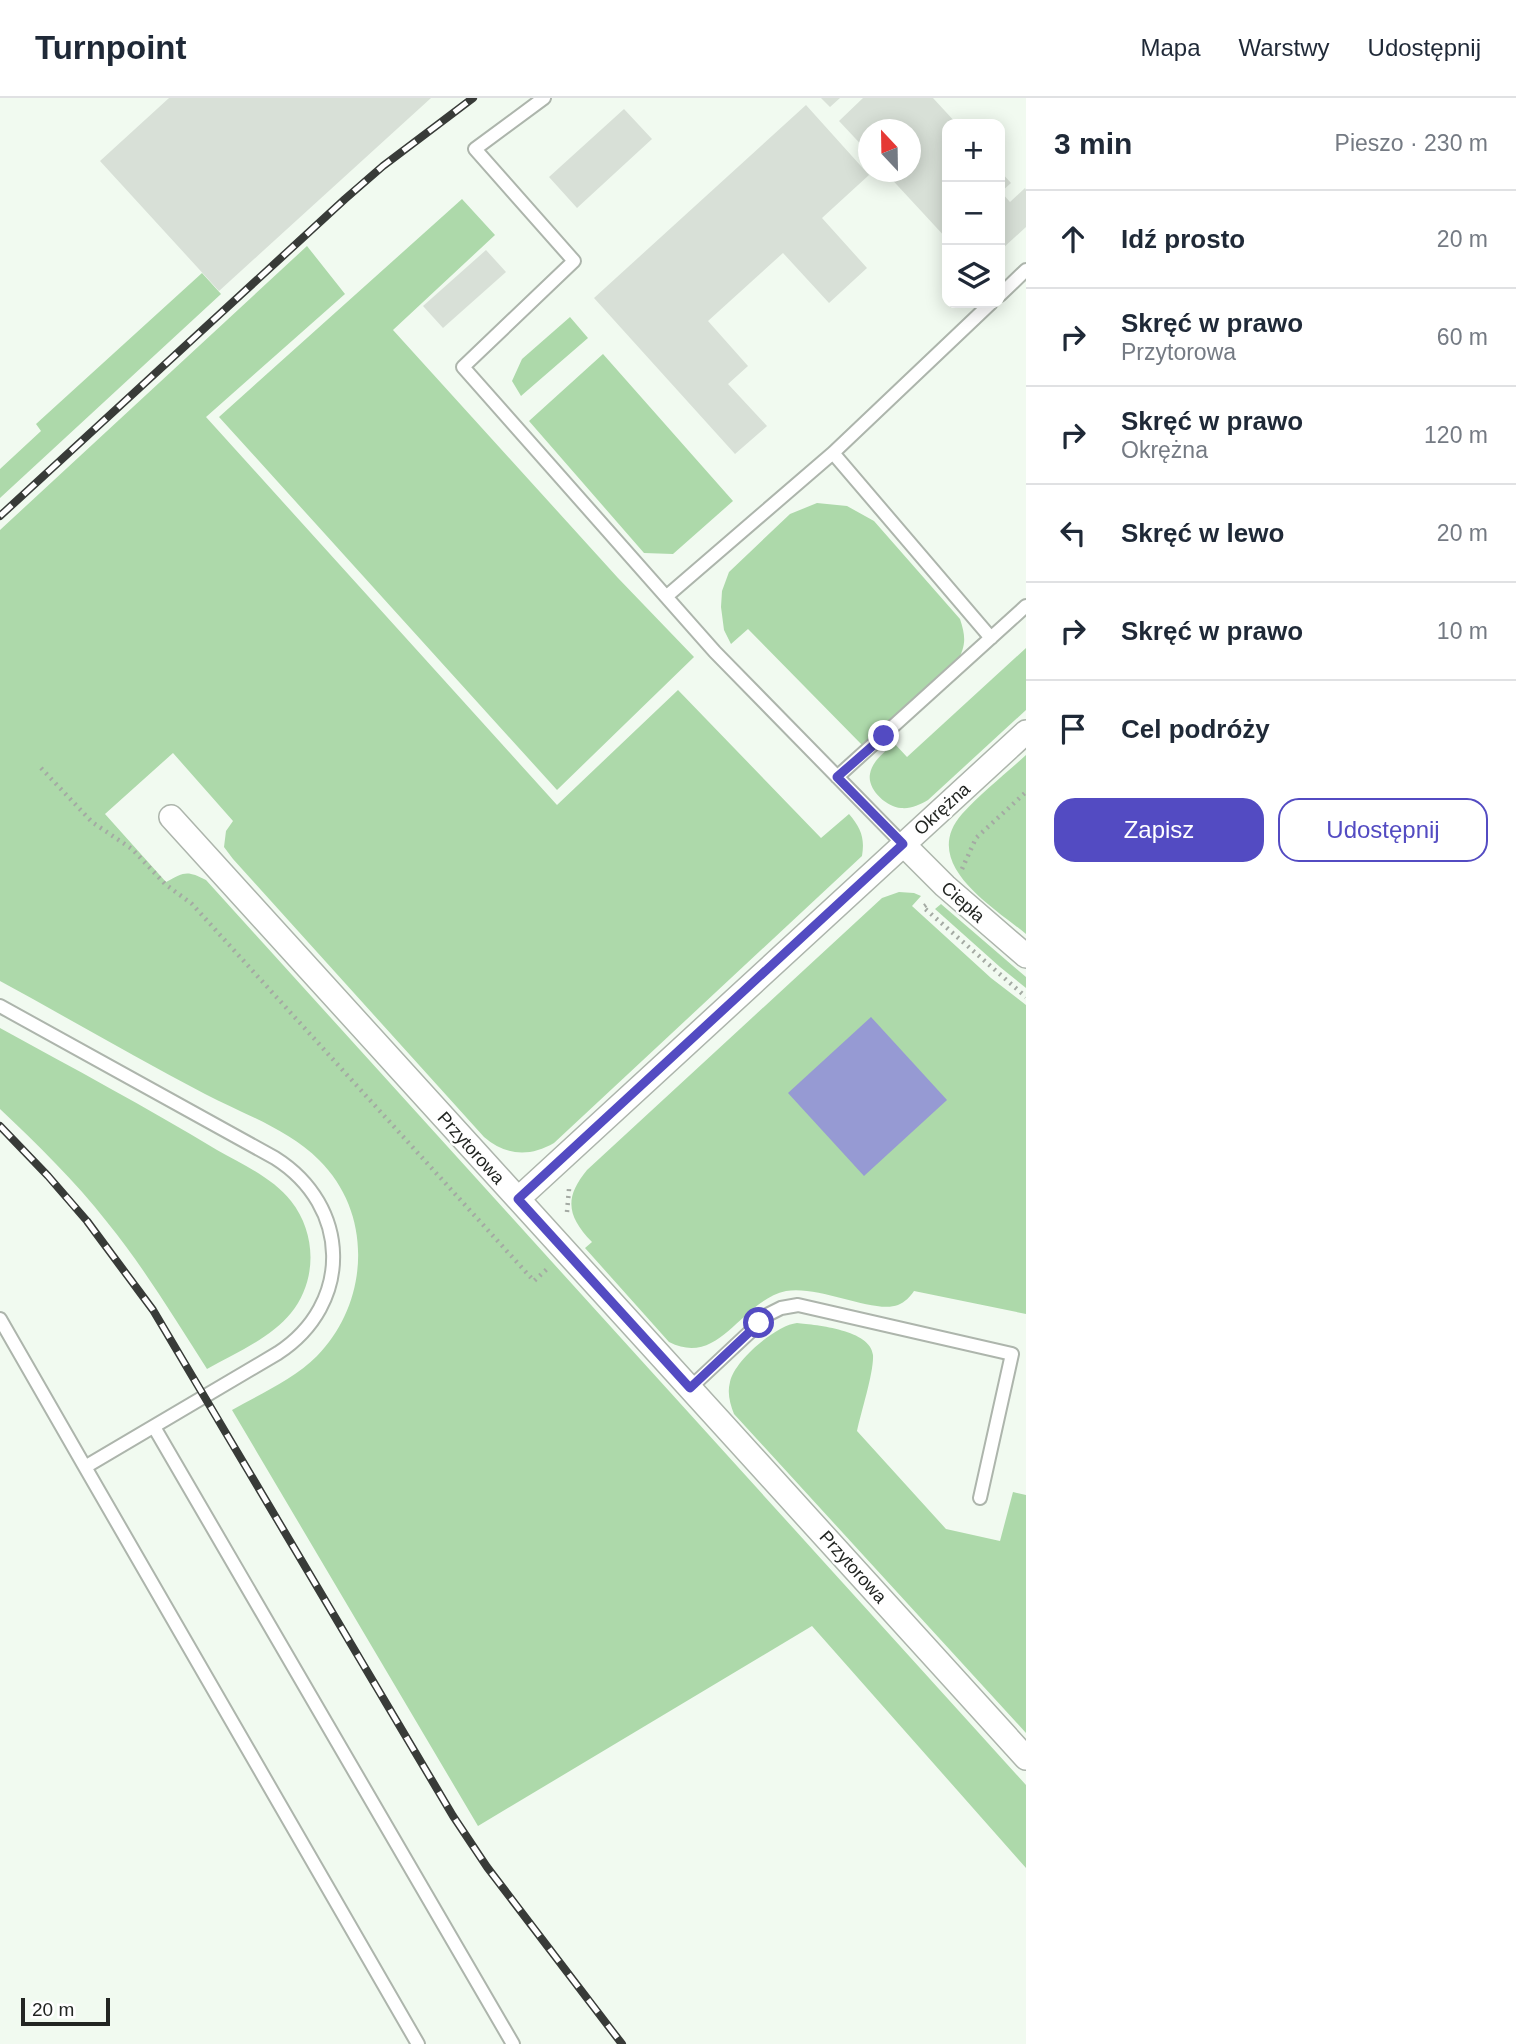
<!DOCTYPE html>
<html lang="pl">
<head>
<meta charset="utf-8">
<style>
  :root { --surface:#fff; --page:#f6f6f7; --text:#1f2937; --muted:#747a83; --line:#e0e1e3; --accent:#534bc2 }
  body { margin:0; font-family:Helvetica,sans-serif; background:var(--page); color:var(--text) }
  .controls { position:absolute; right:21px; top:21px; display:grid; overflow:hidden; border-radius:14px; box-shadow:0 4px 18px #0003 }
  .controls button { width:63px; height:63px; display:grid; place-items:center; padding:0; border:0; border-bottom:2px solid var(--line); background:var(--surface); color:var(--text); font:35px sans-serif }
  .compass { position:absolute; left:858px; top:21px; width:63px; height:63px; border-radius:50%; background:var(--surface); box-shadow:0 4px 18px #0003; rotate:338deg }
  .scale { position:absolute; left:21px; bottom:18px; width:89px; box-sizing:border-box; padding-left:7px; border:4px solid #222522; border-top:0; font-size:19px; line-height:24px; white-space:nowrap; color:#222522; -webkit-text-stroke:5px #fff; paint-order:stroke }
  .stop { position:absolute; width:21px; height:21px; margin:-16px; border:5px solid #534bc2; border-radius:50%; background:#fff }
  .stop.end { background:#534bc2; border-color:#fff; box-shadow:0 2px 7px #0008 }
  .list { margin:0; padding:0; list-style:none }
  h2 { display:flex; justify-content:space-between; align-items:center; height:91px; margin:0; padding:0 28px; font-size:30px }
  h2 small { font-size:23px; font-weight:400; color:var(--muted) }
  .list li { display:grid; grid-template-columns:46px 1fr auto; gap:21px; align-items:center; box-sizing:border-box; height:98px; padding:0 28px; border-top:2px solid var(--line) }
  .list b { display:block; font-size:26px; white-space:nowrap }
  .list p { margin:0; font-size:23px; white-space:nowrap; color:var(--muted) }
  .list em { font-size:23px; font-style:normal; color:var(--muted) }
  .actions { display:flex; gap:14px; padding:21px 28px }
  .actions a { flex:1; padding:16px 0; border:2px solid var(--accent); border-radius:21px; text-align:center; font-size:24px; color:var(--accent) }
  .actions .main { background:var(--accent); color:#fff }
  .icon { flex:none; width:38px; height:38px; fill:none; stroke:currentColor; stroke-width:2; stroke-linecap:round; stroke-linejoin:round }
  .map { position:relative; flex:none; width:1026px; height:1946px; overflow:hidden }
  header { display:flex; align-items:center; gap:42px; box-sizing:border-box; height:98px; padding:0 35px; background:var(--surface); border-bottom:2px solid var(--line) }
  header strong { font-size:33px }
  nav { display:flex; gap:38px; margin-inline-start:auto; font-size:24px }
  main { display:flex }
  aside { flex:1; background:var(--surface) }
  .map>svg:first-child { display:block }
  .green { fill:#add9aa }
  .water { fill:#969ad3 }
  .building { fill:#d8e0d7 }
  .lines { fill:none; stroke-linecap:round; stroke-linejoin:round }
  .lane-casing { stroke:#adb5ac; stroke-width:16 }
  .street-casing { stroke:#adb5ac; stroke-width:26 }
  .path { stroke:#a4aaa3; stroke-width:4.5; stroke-dasharray:2 5; stroke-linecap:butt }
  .lane { stroke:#fff; stroke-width:12 }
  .street { stroke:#fff; stroke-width:23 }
  .rail-casing { stroke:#383b38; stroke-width:8 }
  .rail { stroke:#fff; stroke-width:5; stroke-dasharray:16; stroke-linecap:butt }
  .route { stroke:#534bc2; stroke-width:9 }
  .labels { text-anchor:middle; stroke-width:5; stroke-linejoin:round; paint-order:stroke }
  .street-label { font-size:18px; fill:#222522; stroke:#fff }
</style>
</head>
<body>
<header>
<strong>Turnpoint</strong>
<nav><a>Mapa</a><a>Warstwy</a><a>Udostępnij</a></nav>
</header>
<main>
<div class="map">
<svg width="1026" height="1946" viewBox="0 0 1026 1946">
  <rect width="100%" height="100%" fill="#f1faf0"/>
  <path class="green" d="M462,101L495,137L393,232L618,480L694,559L557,692L219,319Z
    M307,148L345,196L206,319L557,707L678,592L821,740L849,716C861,730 865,740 862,758L554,1045C530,1059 506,1058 484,1039L233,761L224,749L226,733L233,723L173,655L105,716L166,784C184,774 187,772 206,782L1026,1687V1770L812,1528L478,1728L232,1312C260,1296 294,1281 317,1258C369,1205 374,1116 319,1062C288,1031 243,1016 205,996C136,960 68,920 0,883V432Z
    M202,175L221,196L0,400V371L41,333L36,326Z
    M570,219L588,240L521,298L512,283L522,261Z
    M603,256L733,403L673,456L644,455L529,323Z
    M817,405L847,408L874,423L960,521C966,539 966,548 957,564L864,649L748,531L731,546L724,532L721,509L722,493L729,474L790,416Z
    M1026,550V612L928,702C919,707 911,711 901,710C886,709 867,691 870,676C872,663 885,654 894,645L907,659Z
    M1026,657V836C992,808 919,765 962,716C981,695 1005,676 1026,657Z
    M899,794L914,795L921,798L912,808L991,880L1026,907V1216L914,1193C910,1199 905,1204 898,1207C874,1216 819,1187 786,1193C740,1203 720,1270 669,1244L585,1150L592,1144C567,1118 564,1100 587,1072L882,800Z
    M941,806L1026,879V890L1000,869L935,811Z
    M0,930C73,970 146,1009 217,1052C242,1066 273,1080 291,1103C317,1136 317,1183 291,1215C271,1240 235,1255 207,1271C175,1221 145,1171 107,1124C75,1083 38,1047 0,1011Z
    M797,1225C817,1227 871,1232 873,1257C874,1274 861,1314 857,1333L946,1431L1000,1443L1013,1394L1026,1397V1635L734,1316C730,1306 727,1295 730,1284C734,1263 776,1227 797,1225Z"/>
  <path class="water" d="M871,919L947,1002L864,1078L788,995Z"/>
  <path class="building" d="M169,0H431L219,193L100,63Z
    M821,0H840L830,9Z
    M863,0H933L957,26H947V141L885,74H911V32H869V55L839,23Z
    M806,7L869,77L822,120L867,170L829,205L783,155L708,223L748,268L728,286L767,328L735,356L594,200Z
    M624,11L652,41L577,110L549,79Z
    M1000,73L1011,85L1001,94L1010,104L1025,90L1026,92V129L1003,150L1000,146Z
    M486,152L506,174L443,230L423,208Z"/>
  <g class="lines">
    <defs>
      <path id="lane" d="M544,0L475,51L574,163L463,269L715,554L903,746
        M1000,197L1026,172
        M833,355L991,540
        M667,498L833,355L991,205
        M837,679L1026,508
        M0,908L275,1060C351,1108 353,1206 278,1255L85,1369L0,1221
        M690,1290L769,1216L781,1210L798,1207L1012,1256L980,1400
        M154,1329L513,1946
        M85,1369L418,1946"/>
      <path id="street" d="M171,719L1026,1660
        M903,746L945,788L1026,858
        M518,1101L1026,634"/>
    </defs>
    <use href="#lane" class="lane-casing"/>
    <use href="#street" class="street-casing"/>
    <path class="path" d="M41,670L92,724L132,751L165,786L192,806L534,1183L547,1171
      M962,771L976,740L1026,694
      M926,807L923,809L1026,899
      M567,1114L569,1091"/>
    <use href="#lane" class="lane"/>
    <use href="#street" class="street"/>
    <defs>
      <path id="rail" d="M0,418L345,101L383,68L473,0
        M0,1028L48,1078L87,1123L153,1212L453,1718L487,1769L622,1946"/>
    </defs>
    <use href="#rail" class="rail-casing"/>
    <use href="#rail" class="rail"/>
  </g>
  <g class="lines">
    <path class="route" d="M759,1225L690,1290L518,1101L903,746L837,679L884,638"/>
  </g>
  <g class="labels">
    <g class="street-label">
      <text transform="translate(942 711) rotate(-42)" y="6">Okrężna</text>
      <text transform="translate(963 804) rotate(42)" y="6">Ciepła</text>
      <text transform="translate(471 1050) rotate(48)" y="6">Przytorowa</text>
      <text transform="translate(853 1469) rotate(48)" y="6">Przytorowa</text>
    </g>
  </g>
</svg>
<div class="controls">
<button>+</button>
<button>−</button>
<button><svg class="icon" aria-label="layers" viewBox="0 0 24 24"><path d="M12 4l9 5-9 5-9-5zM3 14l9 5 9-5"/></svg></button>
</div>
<svg class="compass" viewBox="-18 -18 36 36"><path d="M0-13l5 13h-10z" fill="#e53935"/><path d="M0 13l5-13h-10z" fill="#747a83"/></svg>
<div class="scale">20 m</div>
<div class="stop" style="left:759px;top:1225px"></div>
<div class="stop end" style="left:884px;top:638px"></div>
</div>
<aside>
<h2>3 min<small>Pieszo · 230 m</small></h2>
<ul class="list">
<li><svg class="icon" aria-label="ahead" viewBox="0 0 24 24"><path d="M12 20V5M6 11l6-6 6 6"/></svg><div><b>Idź prosto</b></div><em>20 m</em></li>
<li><svg class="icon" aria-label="right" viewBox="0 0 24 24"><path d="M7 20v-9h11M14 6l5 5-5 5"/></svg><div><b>Skręć w prawo</b><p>Przytorowa</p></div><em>60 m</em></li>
<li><svg class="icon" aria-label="right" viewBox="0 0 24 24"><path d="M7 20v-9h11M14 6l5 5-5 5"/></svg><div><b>Skręć w prawo</b><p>Okrężna</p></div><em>120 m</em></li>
<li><svg class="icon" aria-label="left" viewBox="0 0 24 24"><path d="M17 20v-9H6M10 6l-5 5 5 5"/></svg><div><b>Skręć w lewo</b></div><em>20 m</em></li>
<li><svg class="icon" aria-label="right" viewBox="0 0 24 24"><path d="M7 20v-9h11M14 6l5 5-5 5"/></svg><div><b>Skręć w prawo</b></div><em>10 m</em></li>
<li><svg class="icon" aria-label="arrive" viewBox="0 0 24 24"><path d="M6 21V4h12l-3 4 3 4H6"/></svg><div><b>Cel podróży</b></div></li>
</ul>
<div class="actions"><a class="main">Zapisz</a><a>Udostępnij</a></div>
</aside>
</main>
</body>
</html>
